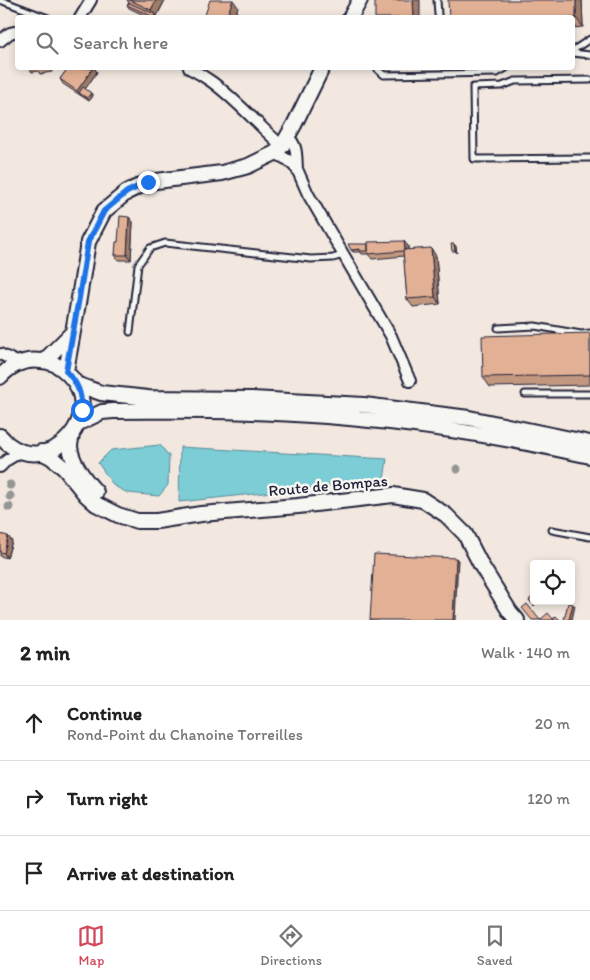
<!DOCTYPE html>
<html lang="en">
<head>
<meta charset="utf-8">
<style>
  :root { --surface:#fff; --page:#f2f2f2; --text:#222; --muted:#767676; --line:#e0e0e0; --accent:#d1495b }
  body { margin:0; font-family:Itim,sans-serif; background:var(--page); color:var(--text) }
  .controls { position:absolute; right:15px; bottom:15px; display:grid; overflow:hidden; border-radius:5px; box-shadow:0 2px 8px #0003 }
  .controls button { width:45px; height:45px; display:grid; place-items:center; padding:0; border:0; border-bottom:1px solid var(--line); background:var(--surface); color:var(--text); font:25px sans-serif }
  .stop { position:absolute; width:15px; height:15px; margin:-11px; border:4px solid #1a73e8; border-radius:50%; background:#fff }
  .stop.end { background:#1a73e8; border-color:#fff; box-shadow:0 1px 5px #0008 }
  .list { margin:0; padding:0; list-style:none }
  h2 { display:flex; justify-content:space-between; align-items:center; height:65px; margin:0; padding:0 20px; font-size:21px }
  h2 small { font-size:16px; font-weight:400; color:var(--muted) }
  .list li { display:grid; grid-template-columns:32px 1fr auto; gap:15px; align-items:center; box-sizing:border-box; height:75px; padding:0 20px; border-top:1px solid var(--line) }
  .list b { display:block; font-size:19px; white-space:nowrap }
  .list p { margin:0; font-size:16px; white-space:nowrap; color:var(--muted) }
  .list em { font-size:16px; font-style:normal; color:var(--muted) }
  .icon { flex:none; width:28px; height:28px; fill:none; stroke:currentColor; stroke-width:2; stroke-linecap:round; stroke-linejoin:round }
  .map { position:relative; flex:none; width:590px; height:620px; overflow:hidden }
  .search { position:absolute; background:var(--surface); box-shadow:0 2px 8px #0003; left:15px; right:15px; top:15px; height:55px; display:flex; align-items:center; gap:12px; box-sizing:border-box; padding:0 18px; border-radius:5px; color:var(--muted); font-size:19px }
  .sheet { height:290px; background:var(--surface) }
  nav { display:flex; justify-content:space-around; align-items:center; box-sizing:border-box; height:70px; border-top:1px solid var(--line); background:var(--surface); font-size:14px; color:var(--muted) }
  nav a { display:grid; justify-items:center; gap:2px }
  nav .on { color:var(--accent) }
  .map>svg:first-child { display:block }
  .water { fill:#7ccdd6; stroke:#588998 }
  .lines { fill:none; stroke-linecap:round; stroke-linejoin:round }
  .service-casing { stroke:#22223b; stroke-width:9 }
  .minor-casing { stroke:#22223b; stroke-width:14 }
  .secondary-casing { stroke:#22223b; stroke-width:18 }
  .service { stroke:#f6f6f2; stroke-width:5 }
  .minor { stroke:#f6f6f2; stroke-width:10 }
  .secondary { stroke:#f6f6f2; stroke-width:14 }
  .tree { fill:#949693 }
  .wall { fill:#c2977f; stroke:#22223b }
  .shaded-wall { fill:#9e7b68; stroke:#22223b }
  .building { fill:#e2b094; stroke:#22223b }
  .route { stroke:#1a73e8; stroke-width:6 }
  .labels { text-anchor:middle; stroke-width:5; stroke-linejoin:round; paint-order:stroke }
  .street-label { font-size:16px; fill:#22223b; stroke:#f6f6f2 }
</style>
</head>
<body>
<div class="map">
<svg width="590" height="620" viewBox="0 0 590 620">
  <rect width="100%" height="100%" fill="#f2e8df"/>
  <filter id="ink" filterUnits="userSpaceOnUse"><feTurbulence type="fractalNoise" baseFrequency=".02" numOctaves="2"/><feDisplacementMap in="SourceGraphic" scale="10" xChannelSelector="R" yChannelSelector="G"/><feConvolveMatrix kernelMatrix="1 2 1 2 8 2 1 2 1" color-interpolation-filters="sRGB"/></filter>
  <g filter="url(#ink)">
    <path class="water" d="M160,445L169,456L168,485L159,496L128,493L114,486L98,463L111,450Z
      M180,447L387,459L384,480L179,502Z"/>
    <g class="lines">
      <defs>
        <path id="service" d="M0,0L48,18
          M437,0L438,15
          M572,51L590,39
          M572,53L590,55
          M378,68V70L384,75L497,73L506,68
          M590,80L515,81L502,86L473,87L474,159L590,158
          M498,328L535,326L581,334L590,333
          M130,332L138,265L150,248L165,243L311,259L333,258L343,255
          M525,394H590
          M552,530L590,537"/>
        <path id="minor" d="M80,18L91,0
          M0,41L10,33L18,31
          M189,68C197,72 205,77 212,82C238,101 258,125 282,146
          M287,136C298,145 296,156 297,169
          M275,153L288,160L297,169L308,194L391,336L410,381
          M0,354L19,363
          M0,467L7,460L22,451"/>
        <path id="secondary" d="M350,18L360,0
          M44,361L72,333
          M66,371L79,298L88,242L104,211L127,192L148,182L222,173L248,166L275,153L282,146L294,125L322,68
          M0,377C11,365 25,359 41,361C51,361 61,367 68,374C108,413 52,478 8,444C5,442 3,438 0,436
          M76,384L101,393L148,398L252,399L364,405L469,418L590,443
          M79,423L102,412L113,411C160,411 206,410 253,412C366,416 480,431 590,456
          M72,435C71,439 70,444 70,447C72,464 85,480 96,492
          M41,452L51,457L65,469L86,495L96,504L118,515L137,521H157L201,514L298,506L393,495L423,500L446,515L465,534L481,565L510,612L517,620"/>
      </defs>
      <use href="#service" class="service-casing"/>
      <use href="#minor" class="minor-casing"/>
      <use href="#secondary" class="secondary-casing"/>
      <use href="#service" class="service"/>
      <use href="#minor" class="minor"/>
      <use href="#secondary" class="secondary"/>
    </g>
    <g class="tree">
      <circle cx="457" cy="469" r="4.5"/>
      <circle cx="10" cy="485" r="4.5"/>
      <circle cx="10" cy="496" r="4.5"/>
      <circle cx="9" cy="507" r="4.5"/>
    </g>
    <path class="wall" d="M127,0H165L156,18H150L129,8L127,5L129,3Z
      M582,0L583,27L572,28V18Z
      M29,68H51L52,72L40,74L38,71L32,72Z
      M68,68H94L97,72L85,89L91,93L93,96L89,101L63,84L60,79Z
      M129,217L133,222L131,260H118L115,255L118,242Z
      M408,246V250L436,256L440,304L413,307L407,299L404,256L372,259L368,254H362L361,252H353L351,250Z
      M590,333V385L490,387L483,377Z
      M0,534L12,541L7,558L0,556Z
      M529,600L536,601L537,603L534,606Z"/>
    <path class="shaded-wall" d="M156,0H165L156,17L151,10Z
      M233,0L238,7L234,18H226Z
      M413,0H420V18H414Z
      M576,0H582L583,27L576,18Z
      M93,68H94L97,72L81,95L77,91Z
      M91,93L93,96L89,101L87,98Z
      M129,217L133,222L131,260L127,255Z
      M404,241L408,246V256L405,251Z
      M454,244L456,246L457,253L455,251Z
      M431,248L436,256L440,304L435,297Z
      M8,536L12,541L7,558L4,553Z
      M456,558L458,560L455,620H453Z
      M573,604L575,606L572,620H569Z"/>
    <path class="building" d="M130,0H156L151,10Z
      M210,0H233L226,18H204Z
      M375,0H413L414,18H375Z
      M448,0H576V18H449Z
      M129,3L155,14L154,17L127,5Z
      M68,68H93L77,91L60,79Z
      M83,87L91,93L87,98L79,93Z
      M120,216L129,217L127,255H115L116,242H118Z
      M404,241L405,250H403V251L368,254V242Z
      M348,244H368V251H360V249L351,250Z
      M451,244H454L455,251H452Z
      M431,248L435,297L407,299L403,250Z
      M590,333V375L483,377L482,336Z
      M0,534L8,536L4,553L0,552Z
      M374,554L456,558L453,620H370Z
      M532,597L534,599V601H535L532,603L529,600Z
      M568,603L573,604L569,620H564Z
      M527,604L540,620L548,613L554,620H532L522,608Z
      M556,616L560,620H554L553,619Z"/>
  </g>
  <g class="lines" filter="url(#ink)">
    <path class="route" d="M82,410C81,393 78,383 66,371L79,298L88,242L104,211L127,192L148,182"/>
  </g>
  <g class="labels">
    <g class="street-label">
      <text transform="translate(328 485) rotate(-5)" y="6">Route de Bompas</text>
    </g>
  </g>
</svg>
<div class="controls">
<button><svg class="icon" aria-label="locate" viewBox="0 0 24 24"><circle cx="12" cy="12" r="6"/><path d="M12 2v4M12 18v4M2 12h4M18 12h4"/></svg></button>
</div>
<div class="stop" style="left:82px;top:410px"></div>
<div class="stop end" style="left:148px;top:182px"></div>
<div class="search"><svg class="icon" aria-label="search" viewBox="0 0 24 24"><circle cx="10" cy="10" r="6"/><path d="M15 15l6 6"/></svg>Search here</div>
</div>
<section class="sheet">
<h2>2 min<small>Walk · 140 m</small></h2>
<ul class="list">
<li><svg class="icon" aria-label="ahead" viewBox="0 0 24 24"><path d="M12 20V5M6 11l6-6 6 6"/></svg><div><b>Continue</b><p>Rond-Point du Chanoine Torreilles</p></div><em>20 m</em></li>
<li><svg class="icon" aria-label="right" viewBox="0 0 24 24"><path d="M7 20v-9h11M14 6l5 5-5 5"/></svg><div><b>Turn right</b></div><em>120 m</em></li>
<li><svg class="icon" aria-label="arrive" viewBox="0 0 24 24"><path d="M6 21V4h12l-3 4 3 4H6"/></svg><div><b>Arrive at destination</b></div></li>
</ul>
</section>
<nav>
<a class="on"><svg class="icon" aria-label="map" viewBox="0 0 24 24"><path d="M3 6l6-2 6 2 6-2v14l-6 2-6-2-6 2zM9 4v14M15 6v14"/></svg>Map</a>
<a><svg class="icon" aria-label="directions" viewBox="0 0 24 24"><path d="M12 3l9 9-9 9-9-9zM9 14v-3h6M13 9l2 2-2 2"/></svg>Directions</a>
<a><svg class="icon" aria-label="saved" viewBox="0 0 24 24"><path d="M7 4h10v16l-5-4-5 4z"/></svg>Saved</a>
</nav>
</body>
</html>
